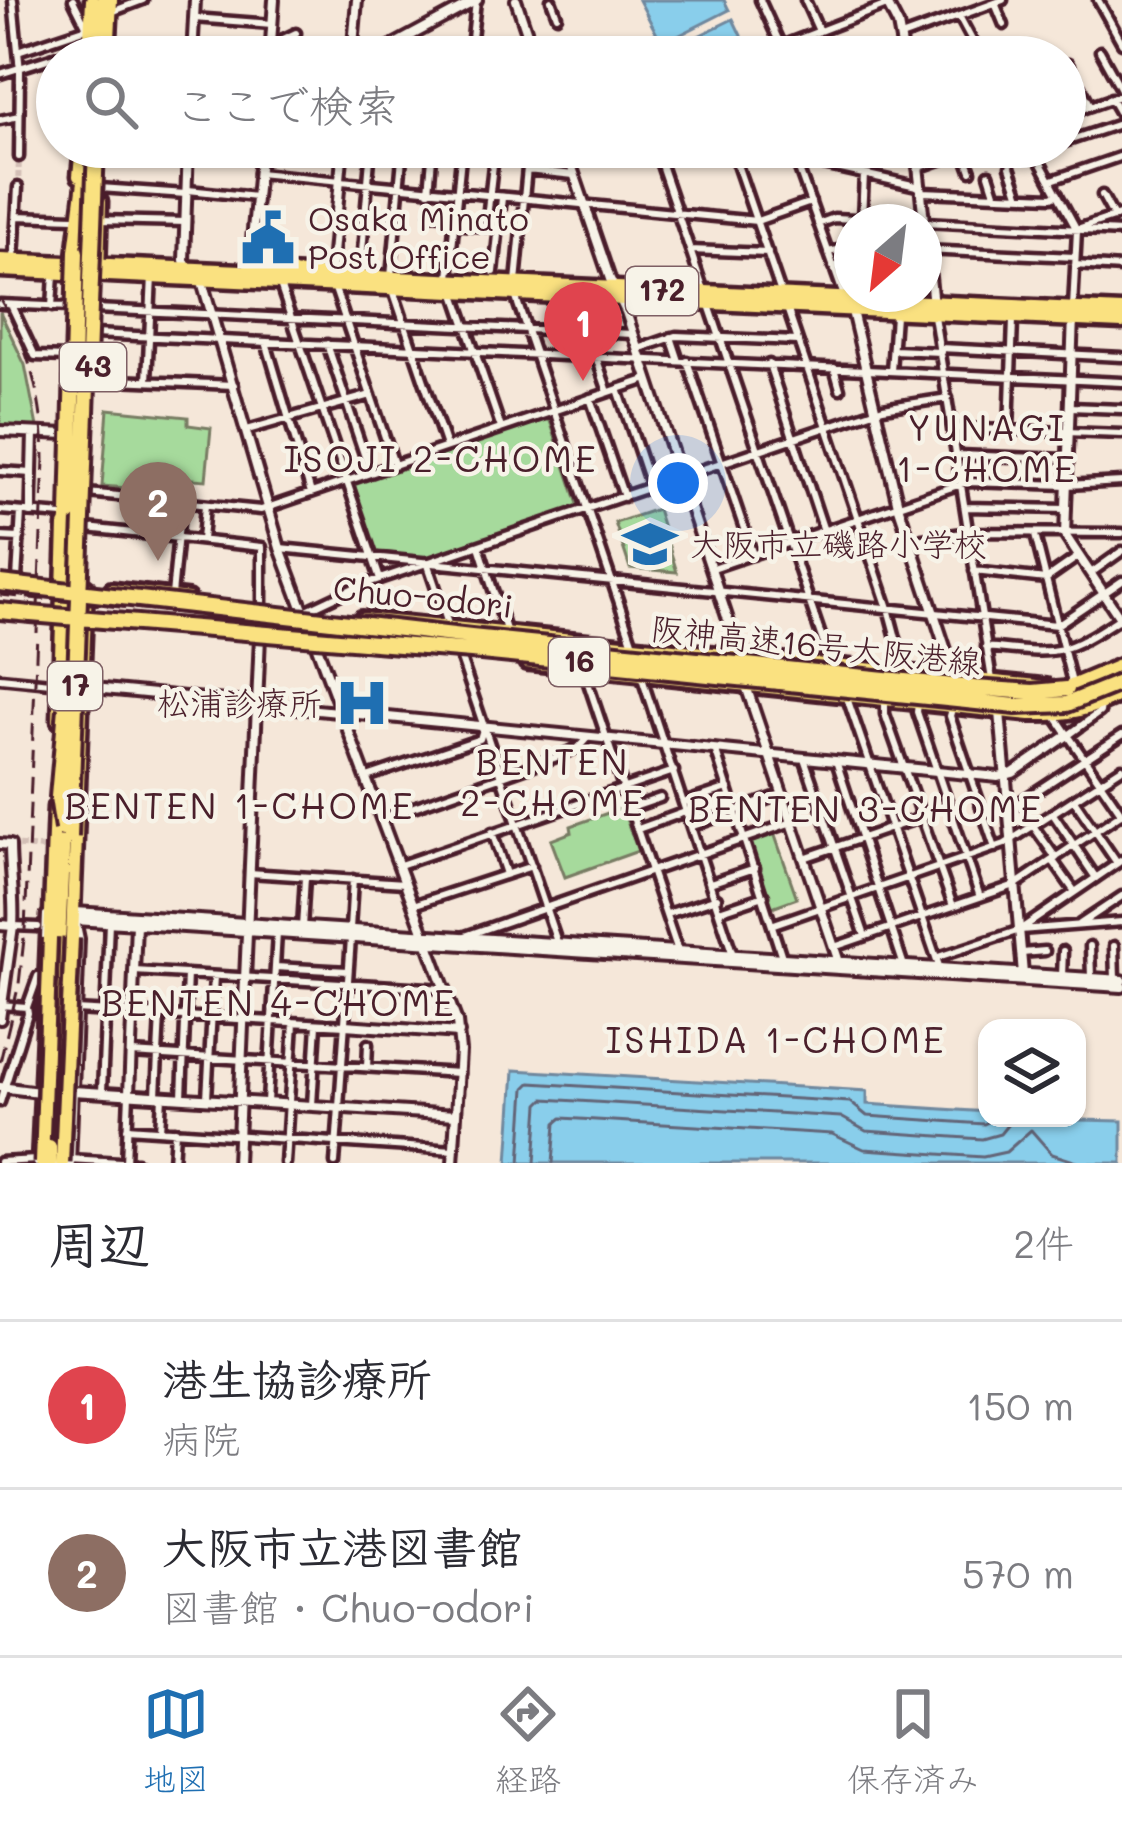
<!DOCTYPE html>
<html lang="ja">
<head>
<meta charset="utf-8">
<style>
  :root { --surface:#fff; --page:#f7f7f7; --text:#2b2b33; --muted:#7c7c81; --line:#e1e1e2; --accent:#1f6fb2 }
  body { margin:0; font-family:Mali,"Klee One",sans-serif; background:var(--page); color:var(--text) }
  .controls { position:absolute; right:36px; bottom:36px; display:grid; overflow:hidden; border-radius:24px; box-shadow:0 3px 9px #0004 }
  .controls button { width:108px; height:108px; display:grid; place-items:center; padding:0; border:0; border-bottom:3px solid var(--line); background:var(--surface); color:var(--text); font:60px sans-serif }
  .compass { position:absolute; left:834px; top:204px; width:108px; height:108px; border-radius:50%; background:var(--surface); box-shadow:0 3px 9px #0004; rotate:208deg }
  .you { position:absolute; left:678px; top:483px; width:42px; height:42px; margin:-30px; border:9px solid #fff; border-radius:50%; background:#1a73e8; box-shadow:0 0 0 18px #1a73e833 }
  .badge { display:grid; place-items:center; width:78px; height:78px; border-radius:50%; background:var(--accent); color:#fff; font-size:39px; font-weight:700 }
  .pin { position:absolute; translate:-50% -99px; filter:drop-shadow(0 3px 6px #0008) }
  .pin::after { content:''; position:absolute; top:63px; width:42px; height:36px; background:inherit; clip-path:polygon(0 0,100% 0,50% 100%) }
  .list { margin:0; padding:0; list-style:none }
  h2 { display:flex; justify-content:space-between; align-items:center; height:156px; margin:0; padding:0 48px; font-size:51px }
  h2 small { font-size:39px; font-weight:400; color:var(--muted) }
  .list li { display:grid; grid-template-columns:78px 1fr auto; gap:36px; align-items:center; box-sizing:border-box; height:168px; padding:0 48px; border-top:3px solid var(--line) }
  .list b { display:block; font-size:45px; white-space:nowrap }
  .list p { margin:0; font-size:39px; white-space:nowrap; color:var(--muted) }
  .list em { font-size:39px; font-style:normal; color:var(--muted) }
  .icon { flex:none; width:66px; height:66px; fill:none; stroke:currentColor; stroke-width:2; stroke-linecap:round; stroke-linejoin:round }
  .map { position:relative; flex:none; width:1122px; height:1163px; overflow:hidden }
  .search { position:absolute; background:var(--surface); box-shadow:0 3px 9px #0004; left:36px; right:36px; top:36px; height:132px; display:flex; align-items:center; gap:30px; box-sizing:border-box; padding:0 42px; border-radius:66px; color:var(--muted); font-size:45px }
  .sheet { height:492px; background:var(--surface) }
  nav { display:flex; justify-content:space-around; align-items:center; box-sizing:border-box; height:168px; border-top:3px solid var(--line); background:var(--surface); font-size:33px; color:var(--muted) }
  nav a { display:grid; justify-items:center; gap:6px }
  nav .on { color:var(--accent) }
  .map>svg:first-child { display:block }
  .green { fill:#a6da9c; stroke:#787c64; stroke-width:3 }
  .water { fill:#89ceeb; stroke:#70889e; stroke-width:3 }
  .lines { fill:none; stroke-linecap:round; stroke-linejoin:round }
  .shore { stroke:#636578; stroke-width:3 }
  .minor-tunnel { stroke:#d3bfb6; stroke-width:6; stroke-dasharray:6 3; stroke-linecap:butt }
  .minor-casing { stroke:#4a1f2b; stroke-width:15 }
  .tertiary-casing { stroke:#4a1f2b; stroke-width:16 }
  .primary-casing { stroke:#4a1f2b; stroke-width:20 }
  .trunk-casing { stroke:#4a1f2b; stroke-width:21 }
  .motorway-casing { stroke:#4a1f2b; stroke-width:22 }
  .minor { stroke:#f7f3e8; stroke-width:6 }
  .tertiary { stroke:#f7f3e8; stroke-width:8 }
  .primary { stroke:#fae180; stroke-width:10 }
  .trunk { stroke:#fae180; stroke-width:12 }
  .motorway { stroke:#fae180; stroke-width:14 }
  .rail { stroke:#4a1f2b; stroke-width:3; stroke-dasharray:18 9; stroke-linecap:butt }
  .trunk-bridge-casing { stroke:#4a1f2b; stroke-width:21; stroke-linecap:butt }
  .motorway-bridge-casing { stroke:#4a1f2b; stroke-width:22; stroke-linecap:butt }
  .trunk-bridge { stroke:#fae180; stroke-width:12 }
  .motorway-bridge { stroke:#fae180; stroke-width:14 }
  .labels { text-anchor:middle; stroke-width:9; stroke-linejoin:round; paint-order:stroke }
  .shield { fill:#f7f3e8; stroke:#7e5f64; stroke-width:3 }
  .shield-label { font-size:30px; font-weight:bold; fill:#4a1f2b }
  .poi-label { font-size:33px; fill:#4a1f2b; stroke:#f7f3e8; text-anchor:start }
  .street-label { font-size:33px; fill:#4a1f2b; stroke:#f7f3e8 }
  .neighbourhood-label { font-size:36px; letter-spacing:3px; fill:#4a1f2b; stroke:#f7f3e8 }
</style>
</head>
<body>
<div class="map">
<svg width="1122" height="1163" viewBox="0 0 1122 1163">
  <rect width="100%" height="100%" fill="#f5e7d9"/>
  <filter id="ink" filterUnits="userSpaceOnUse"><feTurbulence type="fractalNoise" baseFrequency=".00833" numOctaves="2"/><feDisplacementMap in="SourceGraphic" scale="24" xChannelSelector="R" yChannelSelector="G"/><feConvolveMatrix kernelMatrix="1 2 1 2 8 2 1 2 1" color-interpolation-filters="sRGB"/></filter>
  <g filter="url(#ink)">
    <path class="green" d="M0,312L25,365L37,427L0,425Z
      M108,409L188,417V425L211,428L206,480L154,476L152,490L102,486Z
      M545,419L550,421L578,504L576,508L428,558L374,551L354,484Z
      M657,509L677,572L630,568L615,523Z
      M622,808L638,851L565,877L551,840L572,832L571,826Z
      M774,833L797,898L772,907L750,843Z"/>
    <path class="water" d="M639,0H724L729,10L662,44Z
      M733,19L747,48L728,57H668L666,52Z
      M514,1070L867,1091V1104L987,1112V1118L1122,1121V1163H508Z"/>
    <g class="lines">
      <path class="shore" d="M520,1163L525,1088L530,1083L850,1102L867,1116L984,1124L996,1118
        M535,1163L539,1104L544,1099L841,1117L866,1131L982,1139L1000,1134L1013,1118
        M553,1163L556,1123L562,1118L832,1134L864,1149L983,1157L1006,1152L1031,1130L1052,1154L1080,1163"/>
      <path class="minor-tunnel" d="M18,187L19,157
        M10,845L54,849"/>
      <defs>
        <path id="minor" d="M13,0L20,71L19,157
          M551,0L557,16
          M760,0L781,46L782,57
          M805,0L819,31
          M1098,0L1122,43
          M995,3L1004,25
          M114,11L143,0
          M959,16L981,57
          M194,18L272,24
          M901,37L1003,0
          M781,46L887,5
          M18,51L87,28L73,0
          M192,51L252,54L296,33
          M1100,51L1122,91
          M412,55L435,57
          M287,57L296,52L331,57
          M470,57L476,1
          M1068,64L1091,106
          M0,74L86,47
          M1111,98L1122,117
          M1065,115L1122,95
          M0,120L19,116
          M1065,142L1122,123
          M655,147L704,291
          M731,147L782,296
          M791,147L844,296
          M1032,147L1077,230L1073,308
          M964,152L971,171
          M1035,152L1050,147
          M798,165L810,162L921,187
          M1010,167L1020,196
          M918,168L977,147
          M527,170L574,175
          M258,173L757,221L811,202
          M989,174L995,193
          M1052,180L1122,156
          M100,188L186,194
          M188,190L256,197
          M429,191L433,147
          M922,192L1052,197L1058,194
          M1102,195L1114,217
          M431,214L455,216
          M17,216L74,218
          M862,219L864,174
          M100,220L186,222
          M924,222L1122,232
          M454,224L486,227L495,147
          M818,224L834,218L918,222
          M1080,228L1122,214
          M690,250L768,253
          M924,250L1075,257
          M828,252L852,247
          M14,260L18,187
          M1075,265L1122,268
          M833,267L852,262
          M494,272L502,198
          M360,275L371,147
          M391,277L403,147
          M449,278L462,147
          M279,282L380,579
          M516,282L529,147
          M334,286L394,464
          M393,290L446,446
          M455,294L501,428
          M515,295L636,653L635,668L641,675L733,955
          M708,302L831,665
          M0,304L70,307
          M11,305L35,356L69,357
          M786,305L888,608L905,672
          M52,307L54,274
          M95,309L633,334
          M934,316L996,705
          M94,334L1122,382
          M671,337L679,361
          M266,342L311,493
          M327,344L370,472
          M940,348L1122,357
          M638,349L676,336L797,341
          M893,350L941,352
          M596,357L608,392
          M687,361L753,555
          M769,364L824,531
          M834,368L840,389
          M891,371L895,315
          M93,379L234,385
          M147,381L152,276
          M618,389L651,488
          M590,398L624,497
          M1070,407L1122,409
          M953,428L1122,434
          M247,430L371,395
          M1009,430L1013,320
          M958,455L1068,459
          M0,471L32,473
          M87,493L261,510L648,379
          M965,507L1066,509
          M0,510L63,515
          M87,528L262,547V607
          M143,534L144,499
          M1035,535L1072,683
          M0,537L20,538
          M202,540L205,505
          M910,541L969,532L1122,533
          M479,546L506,630
          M280,548L1057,625L1122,581
          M427,562L449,627
          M713,568L967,482L1067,485L1122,482
          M974,571L1046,579L1079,556
          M1091,573L1122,551
          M17,579L21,512
          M172,595L181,503
          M305,611L356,587L883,408L948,398
          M986,647C1057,654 1059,658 1120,618
          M458,650L558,945
          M589,670L587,680L678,951
          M0,678L61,684
          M846,695L940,969
          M885,701V714L953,906
          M918,704L917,712L980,897
          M952,709L950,716L995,848
          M1055,716L1122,814
          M1070,734L1100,712L1101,705
          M715,749L782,957
          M804,758L865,936
          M836,761L904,966
          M367,777L480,739L483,729
          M1074,800L1117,863
          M686,802L728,788
          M631,808L660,798
          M1009,809L1122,735
          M1053,814L1096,878
          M382,818L554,758L579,747L588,737
          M693,826L783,794
          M1034,827L1056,858
          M638,829L688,811
          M492,832L506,874
          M804,858L920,818
          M1053,861L1075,892
          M400,865L674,771
          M249,873L405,883
          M713,882L755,868
          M413,905L532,866
          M722,910L764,896
          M667,914L717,898
          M774,924L1005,844L1122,768
          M1080,924L1122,896
          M13,926L38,927
          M302,928L305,877
          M350,929L353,879
          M1021,929L1122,860
          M465,936L792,822
          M1090,946L1091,978
          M1114,946L1115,979
          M834,947L1015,885L1122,813
          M1022,953L1045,951
          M938,957L1020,930L1122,922
          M275,967L348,971
          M134,971L446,989
          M1062,976L1063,951
          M0,1005L27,1007L28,1013L0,1102
          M27,1007L38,976
          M75,1010L345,1025
          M131,1053L459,1073
          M367,1067L368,1044
          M39,1081L46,915
          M102,1092L109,922
          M156,1095L160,1015
          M182,1097L187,974
          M207,1098L214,976
          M267,1102L277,933
          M312,1105L317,1024
          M127,1128L454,1150
          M160,1130L162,1097
          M69,1159L137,1163
          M0,1162L37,1160
          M126,1162L129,1094
          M36,1163L39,1095
          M173,1163L175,1131
          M285,1163L294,1023
          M335,1163L351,938"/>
        <path id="tertiary" d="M516,0L535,57
          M885,0L898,25L904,57
          M192,57L195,0
          M270,57L274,0
          M352,57L357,0
          M371,57L477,0
          M565,147L610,279L626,312L741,659
          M916,147L933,305
          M188,270L184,260L188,147
          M249,271L261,147
          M331,275L343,147
          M201,278L280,548L457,1022L460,1051L453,1163
          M852,311L898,505L955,677
          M1073,316L1065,535L1122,621
          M0,431L67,434
          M31,512L33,433
          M746,686L839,962
          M84,687L998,777L1013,773L1068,735
          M1000,712L1023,974
          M0,844L10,845C10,874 15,898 13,926L0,925
          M75,912L1122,980
          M0,1019L13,926
          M345,1025L459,1033
          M0,1087L39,1092
          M73,1091L456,1115
          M129,1094L136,924
          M70,1163L79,939L75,920L1122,987
          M237,1163L261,613"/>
        <path id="primary" d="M111,589L188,598
          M361,618L1047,686
          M526,663L1030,715C1064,716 1093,711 1122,694"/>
        <path id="trunk" d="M89,57L92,0
          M108,57L111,0
          M79,176L82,147
          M0,260L1122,311
          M0,270L1122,322
          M98,272L100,202
          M59,721L65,526
          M50,938L55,807
          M72,938L86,586"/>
        <path id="motorway" d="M101,57L104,0
          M76,252L87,166
          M66,533L69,514
          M0,611L31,614
          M1067,689L1122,666
          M49,1147L63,829"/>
      </defs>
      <use href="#minor" class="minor-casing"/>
      <use href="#tertiary" class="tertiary-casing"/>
      <use href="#primary" class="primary-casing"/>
      <use href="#trunk" class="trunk-casing"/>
      <use href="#motorway" class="motorway-casing"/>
      <use href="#minor" class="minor"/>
      <use href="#tertiary" class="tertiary"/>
      <use href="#primary" class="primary"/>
      <use href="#trunk" class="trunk"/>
      <use href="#motorway" class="motorway"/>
      <path class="rail" d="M0,299C30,349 43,401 44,459L25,930L19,984L0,1062
        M0,595L1018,696L1075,692L1122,671"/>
      <defs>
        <path id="trunk-bridge" d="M42,1163L50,938
          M62,1163L72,938"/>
        <path id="motorway-bridge" d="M69,514L76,252
          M0,583L471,637L974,688L1033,692L1067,689
          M31,614L471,651L1016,706L1067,704L1122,682
          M63,829L58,797L66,708
          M70,837L96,147
          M49,1163V1147"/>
      </defs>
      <use href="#trunk-bridge" class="trunk-bridge-casing"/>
      <use href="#motorway-bridge" class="motorway-bridge-casing"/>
      <use href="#trunk-bridge" class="trunk-bridge"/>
      <use href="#motorway-bridge" class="motorway-bridge"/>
    </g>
  </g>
  <defs>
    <symbol id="civic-bare" viewBox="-9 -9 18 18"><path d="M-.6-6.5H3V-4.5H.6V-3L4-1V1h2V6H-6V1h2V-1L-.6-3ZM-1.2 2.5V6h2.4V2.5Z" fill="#1f6fb2" stroke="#f7f3e8" stroke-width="2.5" paint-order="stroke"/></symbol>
    <symbol id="school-bare" viewBox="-9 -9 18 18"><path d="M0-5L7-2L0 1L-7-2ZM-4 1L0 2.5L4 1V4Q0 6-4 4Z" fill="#1f6fb2" stroke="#f7f3e8" stroke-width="2.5" paint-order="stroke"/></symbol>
    <symbol id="hospital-bare" viewBox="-9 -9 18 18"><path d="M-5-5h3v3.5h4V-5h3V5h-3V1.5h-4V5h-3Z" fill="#1f6fb2" stroke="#f7f3e8" stroke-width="2.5" paint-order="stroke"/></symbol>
  </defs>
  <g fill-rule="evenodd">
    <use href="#civic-bare" x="230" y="200" width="76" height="76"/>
    <use href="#school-bare" x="612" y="506" width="76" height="76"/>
    <use href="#hospital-bare" x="324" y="665" width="76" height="76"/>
  </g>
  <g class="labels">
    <g class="shield">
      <rect x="626" y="267" width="72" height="48" rx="9"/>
      <rect x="60" y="343" width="66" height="48" rx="9"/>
      <rect x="549" y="638" width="60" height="48" rx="9"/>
      <rect x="48" y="662" width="54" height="48" rx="9"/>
    </g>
    <g class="shield-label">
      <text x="662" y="301">172</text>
      <text x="93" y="377">43</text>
      <text x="579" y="672">16</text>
      <text x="75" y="696">17</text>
    </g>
    <g class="poi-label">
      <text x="308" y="231">Osaka Minato<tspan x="308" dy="38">Post Office</tspan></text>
      <text x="690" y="556">大阪市立磯路小学校</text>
      <text x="322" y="715" text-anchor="end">松浦診療所</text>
    </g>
    <g class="street-label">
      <text transform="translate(423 597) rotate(6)" y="12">Chuo-odori</text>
      <text transform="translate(816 645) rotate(6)" y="12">阪神高速16号大阪港線</text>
    </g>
    <g class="neighbourhood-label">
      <text x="987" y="441">YUNAGI<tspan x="987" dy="41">1-CHOME</tspan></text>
      <text x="441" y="472">ISOJI 2-CHOME</text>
      <text x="553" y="775">BENTEN<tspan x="553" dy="41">2-CHOME</tspan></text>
      <text x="240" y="819">BENTEN 1-CHOME</text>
      <text x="866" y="822">BENTEN 3-CHOME</text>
      <text x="279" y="1016">BENTEN 4-CHOME</text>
      <text x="776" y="1053">ISHIDA 1-CHOME</text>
    </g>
  </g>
</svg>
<div class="controls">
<button><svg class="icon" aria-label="layers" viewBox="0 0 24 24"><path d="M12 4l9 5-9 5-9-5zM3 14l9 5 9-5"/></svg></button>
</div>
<svg class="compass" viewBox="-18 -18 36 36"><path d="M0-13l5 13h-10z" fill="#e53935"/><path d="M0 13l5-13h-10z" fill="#7c7c81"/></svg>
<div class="you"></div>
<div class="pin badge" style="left:583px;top:381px;background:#e0444e">1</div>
<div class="pin badge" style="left:158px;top:561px;background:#8d6e63">2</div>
<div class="search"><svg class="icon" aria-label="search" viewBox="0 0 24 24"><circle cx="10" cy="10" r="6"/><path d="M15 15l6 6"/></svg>ここで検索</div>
</div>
<section class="sheet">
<h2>周辺<small>2件</small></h2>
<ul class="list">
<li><span class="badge" style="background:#e0444e">1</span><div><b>港生協診療所</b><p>病院</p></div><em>150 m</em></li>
<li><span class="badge" style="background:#8d6e63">2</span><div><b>大阪市立港図書館</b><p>図書館 · Chuo-odori</p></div><em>570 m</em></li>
</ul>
</section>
<nav>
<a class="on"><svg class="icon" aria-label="map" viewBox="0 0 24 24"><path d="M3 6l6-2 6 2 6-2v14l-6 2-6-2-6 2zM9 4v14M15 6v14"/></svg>地図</a>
<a><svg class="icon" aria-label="directions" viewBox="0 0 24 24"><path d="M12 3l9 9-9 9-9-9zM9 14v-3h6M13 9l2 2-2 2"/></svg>経路</a>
<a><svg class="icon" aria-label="saved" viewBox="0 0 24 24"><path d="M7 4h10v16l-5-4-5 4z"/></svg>保存済み</a>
</nav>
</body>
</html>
